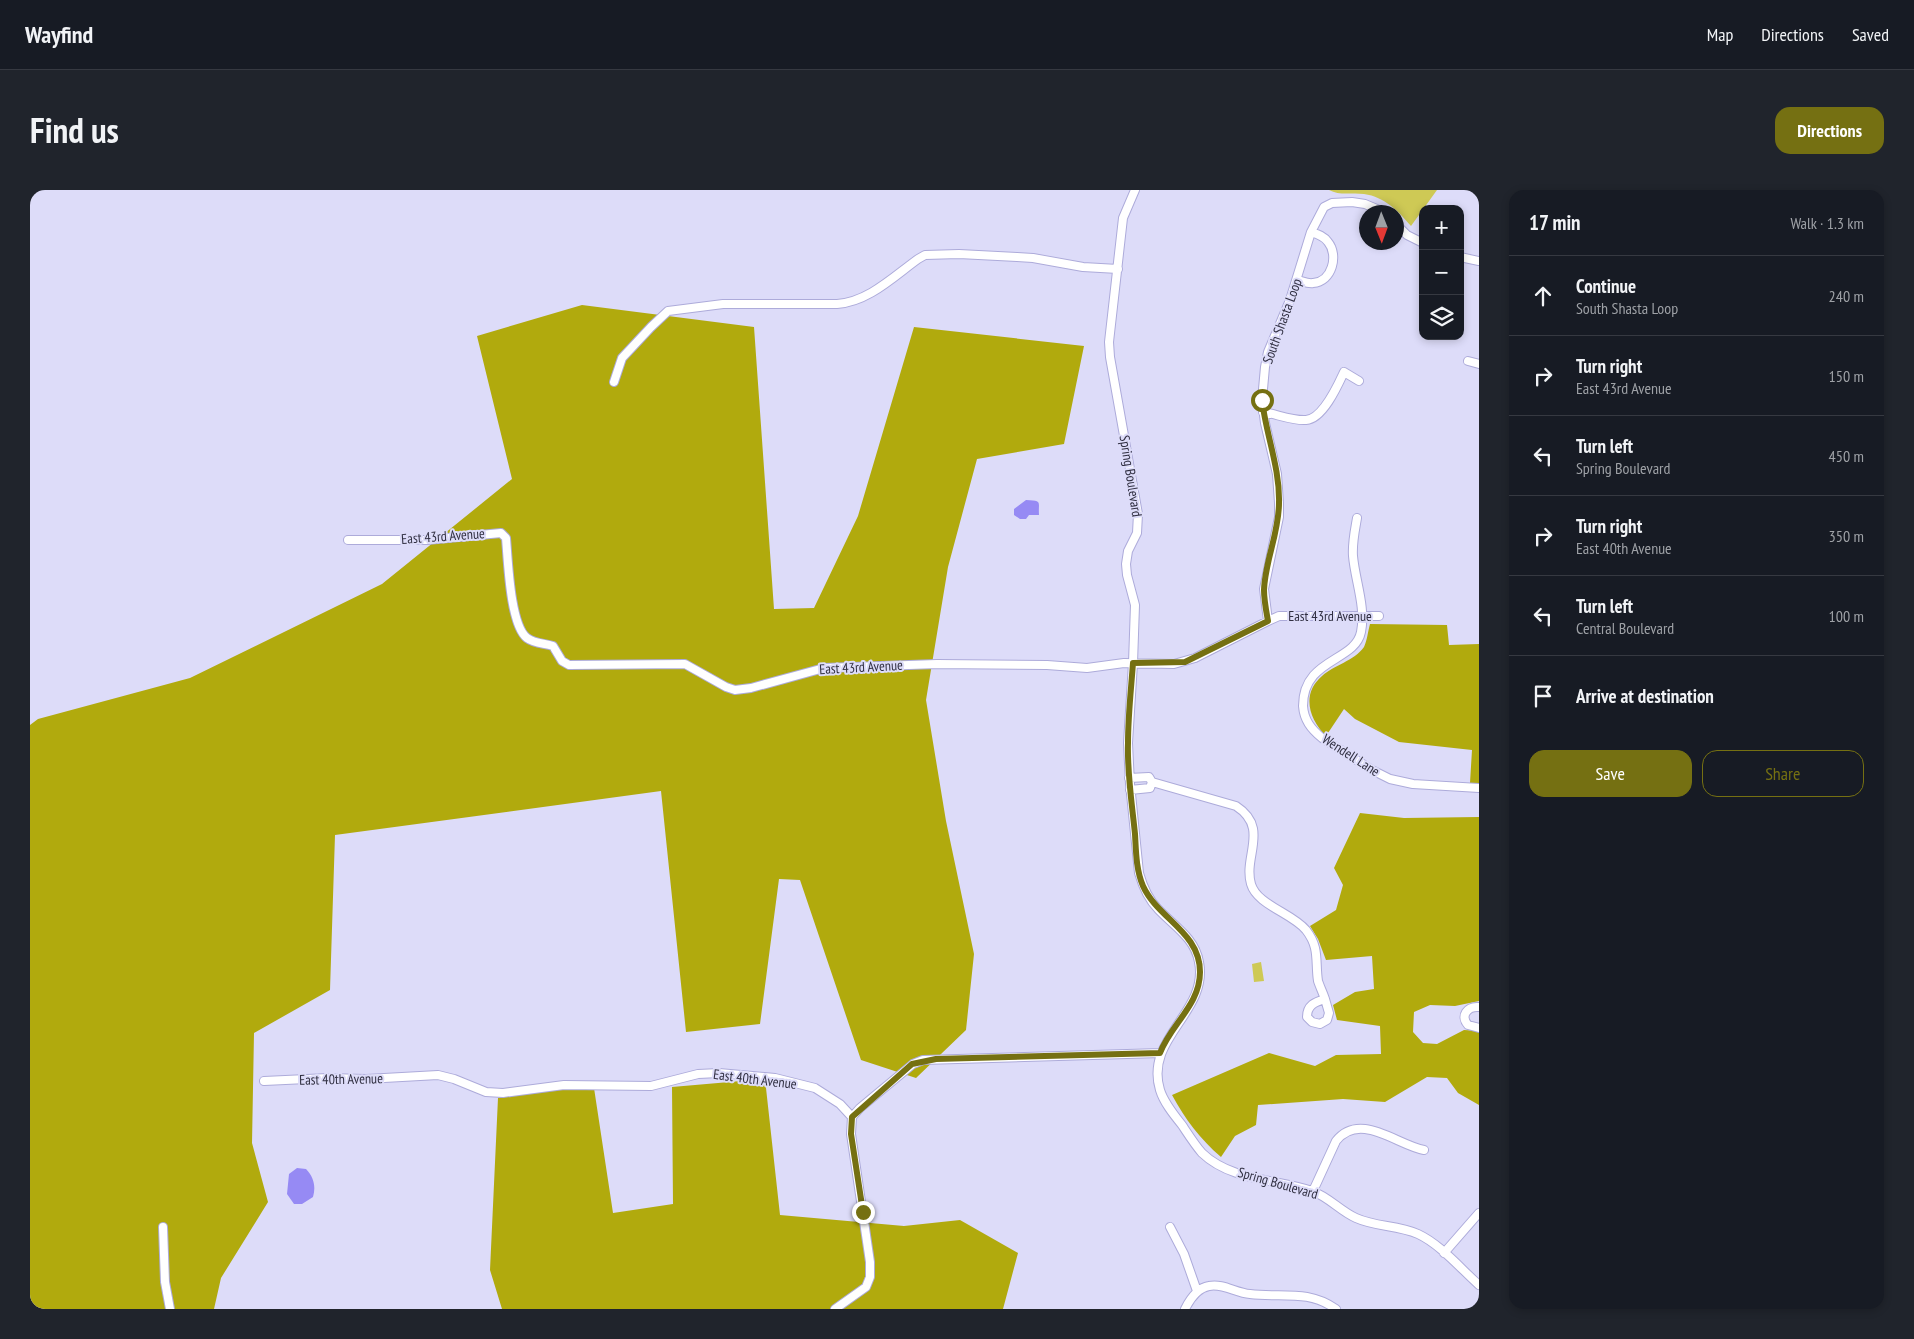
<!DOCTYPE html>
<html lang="en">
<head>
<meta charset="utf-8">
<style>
  :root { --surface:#171b24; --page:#20242c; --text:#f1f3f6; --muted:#9ea1a6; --line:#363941; --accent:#757012 }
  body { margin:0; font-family:"PT Sans Narrow",sans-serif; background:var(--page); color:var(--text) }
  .controls { position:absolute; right:15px; top:15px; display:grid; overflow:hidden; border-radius:10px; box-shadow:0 2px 8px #0003 }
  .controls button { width:45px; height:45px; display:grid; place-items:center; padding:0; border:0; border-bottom:1px solid var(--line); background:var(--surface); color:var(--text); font:25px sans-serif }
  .compass { position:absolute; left:1329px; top:15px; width:45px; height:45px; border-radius:50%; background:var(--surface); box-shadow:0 2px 8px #0003; rotate:179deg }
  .stop { position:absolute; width:15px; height:15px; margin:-11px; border:4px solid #757012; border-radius:50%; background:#fff }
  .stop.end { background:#757012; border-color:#fff; box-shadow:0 1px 5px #0008 }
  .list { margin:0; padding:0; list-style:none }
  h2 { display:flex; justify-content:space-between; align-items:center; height:65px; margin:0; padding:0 20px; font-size:21px }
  h2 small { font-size:16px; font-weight:400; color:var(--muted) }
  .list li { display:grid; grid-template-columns:32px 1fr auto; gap:15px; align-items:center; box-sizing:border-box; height:80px; padding:0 20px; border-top:1px solid var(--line) }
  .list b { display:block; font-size:19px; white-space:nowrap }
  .list p { margin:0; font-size:16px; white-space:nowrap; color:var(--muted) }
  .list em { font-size:16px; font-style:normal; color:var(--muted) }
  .actions { display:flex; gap:10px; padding:15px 20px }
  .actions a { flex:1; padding:11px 0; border:1px solid var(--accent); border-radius:15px; text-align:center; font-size:18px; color:var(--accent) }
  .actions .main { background:var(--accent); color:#fff }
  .icon { flex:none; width:28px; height:28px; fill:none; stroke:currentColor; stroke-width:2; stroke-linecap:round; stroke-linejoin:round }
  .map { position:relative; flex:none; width:1449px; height:1119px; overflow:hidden; border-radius:15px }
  header { display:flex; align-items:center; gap:30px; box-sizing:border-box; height:70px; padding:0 25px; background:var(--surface); border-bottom:1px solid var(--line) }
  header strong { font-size:24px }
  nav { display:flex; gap:28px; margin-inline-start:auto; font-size:18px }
  .intro { display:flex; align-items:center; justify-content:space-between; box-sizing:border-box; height:120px; padding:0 30px }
  h1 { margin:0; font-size:35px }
  .button { padding:12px 22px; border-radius:15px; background:var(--accent); color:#fff; font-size:18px; font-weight:700 }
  main { display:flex; gap:30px; padding:0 30px }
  aside { flex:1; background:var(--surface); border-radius:15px; box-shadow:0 2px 8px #0003 }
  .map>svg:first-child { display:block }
  .green { fill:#cec955 }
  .forest { fill:#b1aa0d }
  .water { fill:#968af4 }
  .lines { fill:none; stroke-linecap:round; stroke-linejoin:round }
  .street-casing { stroke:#adabda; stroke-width:10 }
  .street { stroke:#fff; stroke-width:8 }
  .route { stroke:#757012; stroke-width:6 }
  .labels { text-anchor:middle; stroke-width:4; stroke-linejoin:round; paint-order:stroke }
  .street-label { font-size:14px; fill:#302f41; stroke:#dddcf9 }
</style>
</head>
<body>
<header>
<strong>Wayfind</strong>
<nav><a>Map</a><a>Directions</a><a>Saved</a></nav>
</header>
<div class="intro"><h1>Find us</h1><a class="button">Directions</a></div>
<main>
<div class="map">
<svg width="1449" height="1119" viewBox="0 0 1449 1119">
  <rect width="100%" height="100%" fill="#dddcf9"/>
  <path class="green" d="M1299,0H1407L1381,36C1368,21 1355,7 1334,4C1322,2 1310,6 1299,0Z
    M1231,772L1234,791L1224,792L1222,774Z"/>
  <path class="forest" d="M552,115L724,137L744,419L784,418L828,326L884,137L1054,156L1034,254L947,269L918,377L896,510L916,631L944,764L936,840L886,888L831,870L770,690L749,689L730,834L656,842L631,601L305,645L300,800L224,843L222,953L238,1012L191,1088L184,1119H0V535L8,529L160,488L352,394L482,289L447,146Z
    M1340,434L1417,435L1419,455L1449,454V593H1440L1442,560L1369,552L1325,529L1314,519L1296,546C1279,529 1271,504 1292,486C1304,475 1324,471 1334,457C1337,451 1338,441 1340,434Z
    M1330,623L1374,628L1449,627V811L1425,816L1400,815L1384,822L1383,842L1393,853L1407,854L1434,840L1449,841V915L1428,903L1417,888L1397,887L1355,912L1313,909L1228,915L1226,935L1205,946L1191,967C1170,949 1155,929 1142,905L1239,863L1285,876L1306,865L1351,864L1350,836L1307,830L1303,815L1325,802L1344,799L1342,766L1296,770L1288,749L1280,736L1306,720L1313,695L1304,678Z
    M735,889L750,1025L874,1036L930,1030L988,1063L973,1119H472L460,1080L468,908L518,900L564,898L583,1023L643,1014L642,897Z"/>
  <path class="water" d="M996,310C1013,311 1008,311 1009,325H999L996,329H990L984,325V319Z
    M267,978L276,979C284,987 286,997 283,1007L272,1014H264L257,1004L259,984Z"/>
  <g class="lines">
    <defs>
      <path id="street" d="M1105,0L1093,28L1079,152L1080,167L1108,324L1107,343L1098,361L1096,374L1097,385L1105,415L1103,473L1098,553L1100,594L1109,683C1113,697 1118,709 1128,719C1144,736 1165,748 1169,772C1179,822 1114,848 1130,900C1134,913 1144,925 1152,935C1158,944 1165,955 1172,963C1201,991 1247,989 1282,1001C1299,1007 1310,1021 1326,1028C1346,1037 1367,1035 1388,1044C1410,1054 1431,1079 1449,1095
        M1366,34L1377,45L1393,53
        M1430,67L1449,71
        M1267,90C1272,91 1278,94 1283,93C1302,92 1309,65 1298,52C1294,46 1287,44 1281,42
        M1438,171L1449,174
        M584,192L592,168L621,137L638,121L693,114H807C838,112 863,87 888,69L895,65L929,64L987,67L1003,68L1053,77L1088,79
        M1233,222C1246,224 1263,231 1276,230C1293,229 1308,195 1314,182L1329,191
        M1327,328C1325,340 1322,353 1323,366C1325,390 1336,417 1331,442C1325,472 1273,468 1273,516C1274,530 1281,539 1292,548L1342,580L1360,589L1383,594L1449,598
        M318,350H397L471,343L476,348C478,370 480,435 497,448C505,454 514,453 523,456L532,471L539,475L655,474L696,497L705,500L721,498L794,478L907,474L1017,475L1057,478L1094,473L1144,474L1165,468L1238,431L1249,426H1349
        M1238,431L1234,399L1249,327V313L1247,284L1235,233L1232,210L1235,177L1238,162L1260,110L1281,42L1294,17L1302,13L1322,12L1335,14L1354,22
        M1099,588L1119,587L1122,592L1120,598L1100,600
        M1122,592L1206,616C1240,638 1213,666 1221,694C1227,715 1262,723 1276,740C1290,758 1285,771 1288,791C1290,797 1293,803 1295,809C1285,812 1277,815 1277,827L1282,832L1290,834L1297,830L1299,823L1295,809
        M1449,817C1437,816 1430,826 1438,835L1449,838
        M234,891L298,888L336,889L408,885L424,889L456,902L473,903L534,895L621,896L668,884L689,883L745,888L785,898L810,914L822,927L830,918L883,874L893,870L1131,863
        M1283,1001L1306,951C1330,921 1367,955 1394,960
        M133,1037L135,1092L140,1119
        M1140,1037L1154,1064L1167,1101
        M1414,1063L1449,1023
        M805,1119L836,1097L840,1087V1072L821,944L822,927
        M1155,1119C1160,1109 1167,1098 1179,1096C1193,1093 1206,1103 1220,1104C1252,1108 1277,1099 1306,1119"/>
    </defs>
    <use href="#street" class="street-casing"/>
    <use href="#street" class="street"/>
  </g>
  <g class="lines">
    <path class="route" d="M833,1022L821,944L822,927L882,874L906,869L1130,863C1141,834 1170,815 1170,782C1170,742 1128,729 1113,696C1106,680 1106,661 1105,644C1102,614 1097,583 1098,553C1098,526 1101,500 1103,473L1155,472L1238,431C1236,420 1234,410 1234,400C1235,371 1249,343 1249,313C1250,278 1236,245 1232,210"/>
  </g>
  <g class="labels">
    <g class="street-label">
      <text transform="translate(1252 131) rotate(-70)" y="5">South Shasta Loop</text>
      <text transform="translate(1101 286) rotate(81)" y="5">Spring Boulevard</text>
      <text transform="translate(413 346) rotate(-4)" y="5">East 43rd Avenue</text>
      <text x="1300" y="431">East 43rd Avenue</text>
      <text transform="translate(831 477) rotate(-3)" y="5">East 43rd Avenue</text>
      <text transform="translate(1321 565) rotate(33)" y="5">Wendell Lane</text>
      <text transform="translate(311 889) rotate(-1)" y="5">East 40th Avenue</text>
      <text transform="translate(725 889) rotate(7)" y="5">East 40th Avenue</text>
      <text transform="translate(1248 993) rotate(16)" y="5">Spring Boulevard</text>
    </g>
  </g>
</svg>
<div class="controls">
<button>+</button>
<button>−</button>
<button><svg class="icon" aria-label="layers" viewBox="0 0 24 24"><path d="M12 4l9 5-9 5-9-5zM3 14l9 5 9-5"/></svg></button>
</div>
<svg class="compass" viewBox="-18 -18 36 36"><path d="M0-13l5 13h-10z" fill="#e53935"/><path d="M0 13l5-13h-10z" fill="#9ea1a6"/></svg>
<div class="stop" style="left:1232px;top:210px"></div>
<div class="stop end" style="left:833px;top:1022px"></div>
</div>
<aside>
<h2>17 min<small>Walk · 1.3 km</small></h2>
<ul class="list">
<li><svg class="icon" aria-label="ahead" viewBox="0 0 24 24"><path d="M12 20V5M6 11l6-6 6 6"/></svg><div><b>Continue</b><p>South Shasta Loop</p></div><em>240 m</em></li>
<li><svg class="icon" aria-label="right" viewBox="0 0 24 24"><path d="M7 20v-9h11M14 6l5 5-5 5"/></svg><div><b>Turn right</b><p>East 43rd Avenue</p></div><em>150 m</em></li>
<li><svg class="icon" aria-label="left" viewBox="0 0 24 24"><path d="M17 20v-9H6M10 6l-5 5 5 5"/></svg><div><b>Turn left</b><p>Spring Boulevard</p></div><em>450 m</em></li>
<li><svg class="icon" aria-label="right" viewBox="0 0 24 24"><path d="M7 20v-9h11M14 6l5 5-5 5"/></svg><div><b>Turn right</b><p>East 40th Avenue</p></div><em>350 m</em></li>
<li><svg class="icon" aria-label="left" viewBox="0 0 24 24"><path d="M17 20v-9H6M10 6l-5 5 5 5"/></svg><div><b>Turn left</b><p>Central Boulevard</p></div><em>100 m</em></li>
<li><svg class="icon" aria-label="arrive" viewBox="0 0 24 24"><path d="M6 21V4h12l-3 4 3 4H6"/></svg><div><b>Arrive at destination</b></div></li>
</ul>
<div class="actions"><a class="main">Save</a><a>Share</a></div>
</aside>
</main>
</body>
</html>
